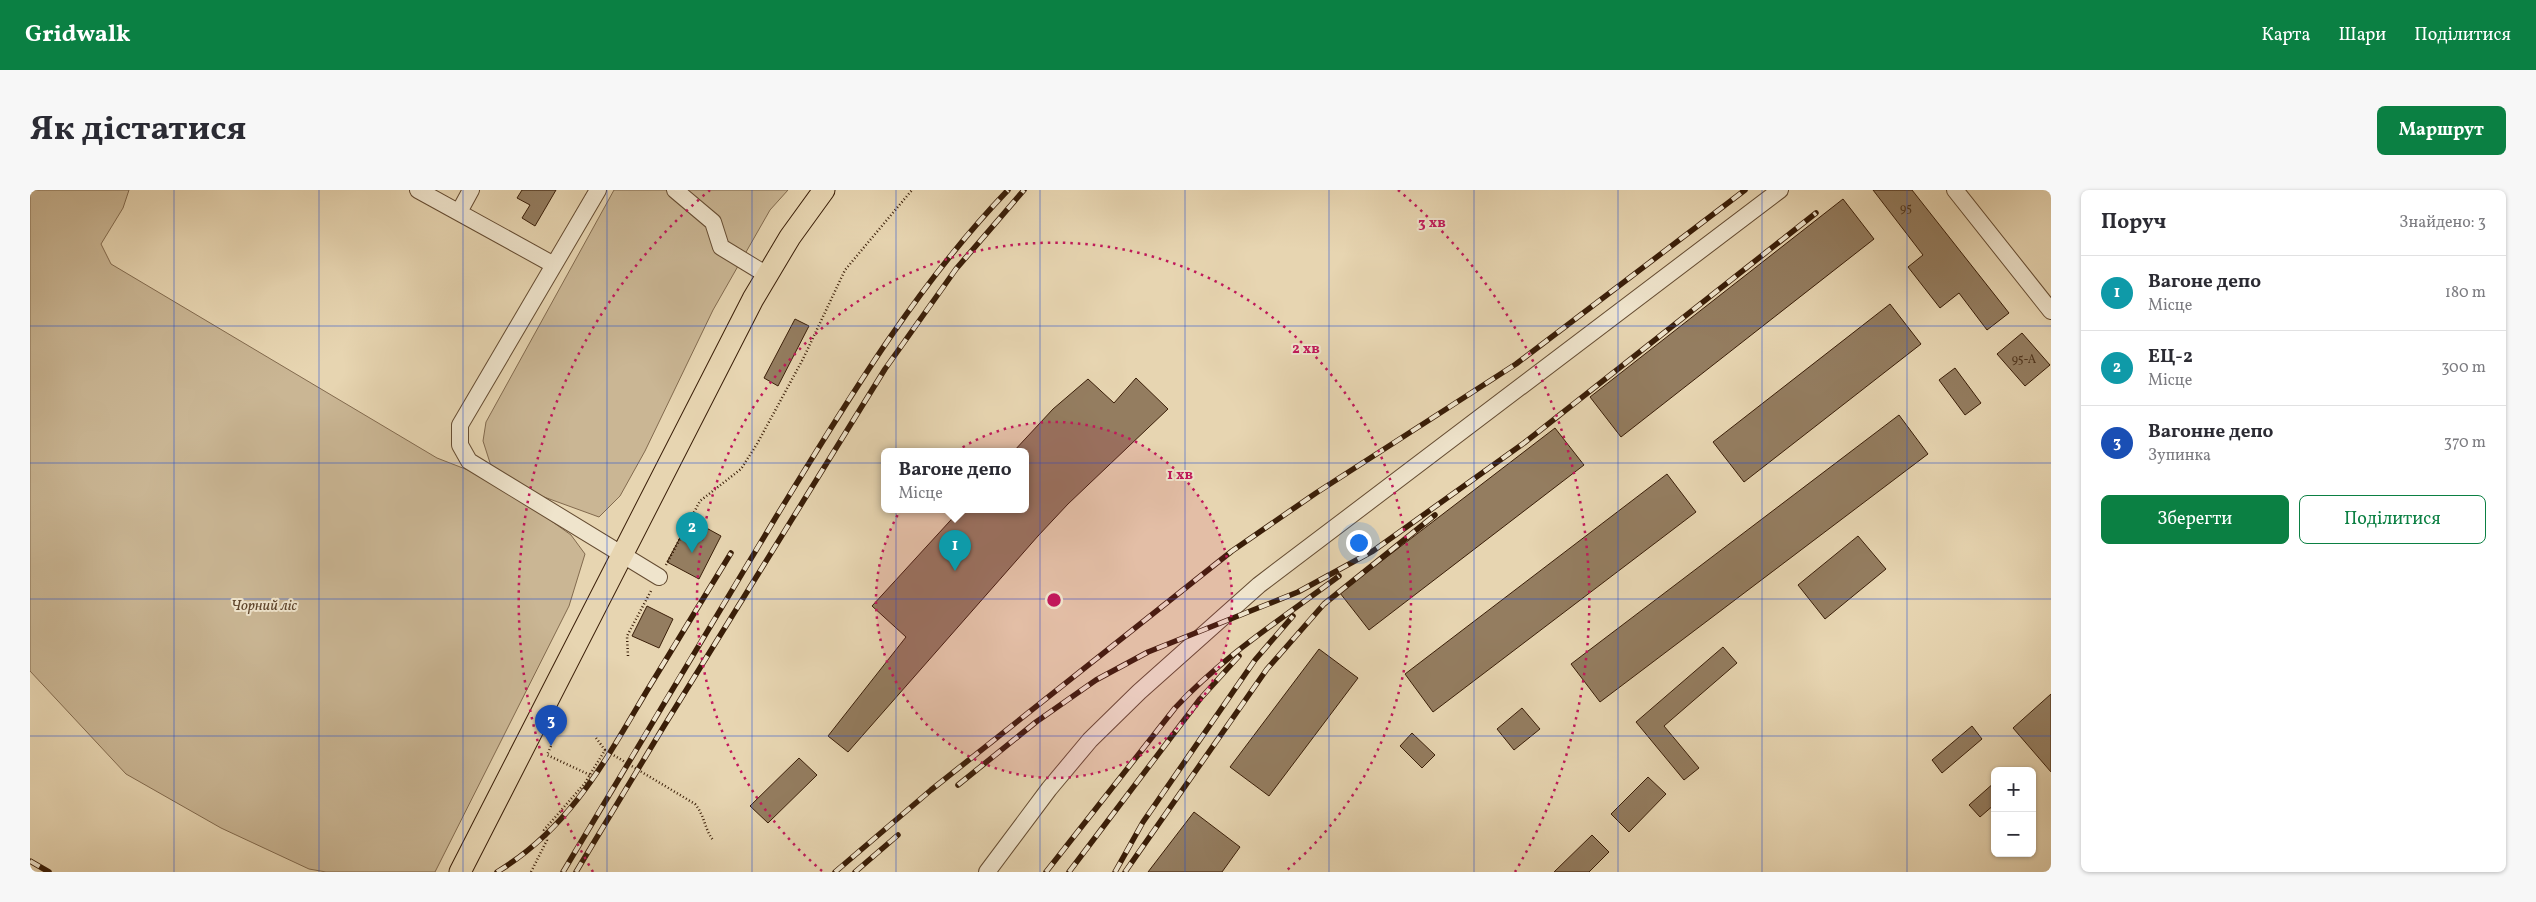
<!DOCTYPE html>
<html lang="uk">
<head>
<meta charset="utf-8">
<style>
  :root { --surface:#fff; --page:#f7f7f7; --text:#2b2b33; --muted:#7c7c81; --line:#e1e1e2; --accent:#0b8043 }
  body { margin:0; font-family:Vollkorn,serif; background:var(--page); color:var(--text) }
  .controls { position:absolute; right:15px; bottom:15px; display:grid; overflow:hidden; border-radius:8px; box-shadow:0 1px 4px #0004 }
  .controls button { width:45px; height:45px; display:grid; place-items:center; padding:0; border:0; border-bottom:1px solid var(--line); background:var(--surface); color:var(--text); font:25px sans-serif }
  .you { position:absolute; left:1328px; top:352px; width:18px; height:18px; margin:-12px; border:4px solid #fff; border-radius:50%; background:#1a73e8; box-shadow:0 0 0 8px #1a73e833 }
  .badge { display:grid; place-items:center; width:32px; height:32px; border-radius:50%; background:var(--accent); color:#fff; font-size:16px; font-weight:700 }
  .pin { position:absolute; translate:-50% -41px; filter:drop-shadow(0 1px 2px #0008) }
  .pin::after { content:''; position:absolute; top:26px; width:18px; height:15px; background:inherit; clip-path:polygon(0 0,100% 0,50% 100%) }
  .popup { position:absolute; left:851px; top:258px; width:148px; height:65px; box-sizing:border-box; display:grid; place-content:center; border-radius:8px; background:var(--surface); filter:drop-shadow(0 1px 4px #0005); font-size:16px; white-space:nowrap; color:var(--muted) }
  .popup b { font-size:19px; color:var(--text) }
  .popup::after { content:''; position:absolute; left:50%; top:100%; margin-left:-10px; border:10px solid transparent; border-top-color:var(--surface) }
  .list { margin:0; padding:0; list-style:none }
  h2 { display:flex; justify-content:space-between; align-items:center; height:65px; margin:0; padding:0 20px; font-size:21px }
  h2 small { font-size:16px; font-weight:400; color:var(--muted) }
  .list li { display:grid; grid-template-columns:32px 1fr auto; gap:15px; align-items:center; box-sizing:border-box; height:75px; padding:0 20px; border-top:1px solid var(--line) }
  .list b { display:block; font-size:19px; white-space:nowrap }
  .list p { margin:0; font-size:16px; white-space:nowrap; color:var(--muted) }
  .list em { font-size:16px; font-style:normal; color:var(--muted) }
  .actions { display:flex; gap:10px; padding:15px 20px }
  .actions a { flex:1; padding:11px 0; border:1px solid var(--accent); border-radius:8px; text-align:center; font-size:18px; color:var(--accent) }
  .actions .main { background:var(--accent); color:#fff }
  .map { position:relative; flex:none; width:2021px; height:682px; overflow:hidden; border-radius:8px }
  header { display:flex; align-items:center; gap:30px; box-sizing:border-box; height:70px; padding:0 25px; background:var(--accent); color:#fff }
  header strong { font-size:24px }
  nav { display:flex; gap:28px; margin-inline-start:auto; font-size:18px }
  .intro { display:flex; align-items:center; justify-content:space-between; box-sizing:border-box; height:120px; padding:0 30px }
  h1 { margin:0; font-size:35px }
  .button { padding:12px 22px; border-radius:8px; background:var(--accent); color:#fff; font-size:18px; font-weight:700 }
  main { display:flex; gap:30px; padding:0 30px }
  aside { flex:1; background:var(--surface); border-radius:8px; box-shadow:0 1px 4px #0004 }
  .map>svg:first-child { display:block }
  .green { fill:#cab694; stroke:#826a4e }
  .building { fill:#947d60; stroke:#3a1e08 }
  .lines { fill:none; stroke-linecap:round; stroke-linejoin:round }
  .minor-casing { stroke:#654c32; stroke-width:18 }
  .major-casing { stroke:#3a1e08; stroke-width:23 }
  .path { stroke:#3a1e08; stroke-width:2.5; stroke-dasharray:1 2.5; stroke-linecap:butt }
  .minor { stroke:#efe4cc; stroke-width:16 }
  .major { stroke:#e7d5b1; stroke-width:21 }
  .rail-casing { stroke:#3a1e08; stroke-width:5.5 }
  .rail { stroke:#efe4cc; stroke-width:4; stroke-dasharray:11; stroke-linecap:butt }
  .grid { fill:none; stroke:#1d4ed8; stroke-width:1; stroke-opacity:0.55 }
  .ring { fill:none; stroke:#c2185b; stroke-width:2.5; stroke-dasharray:2.5 5 }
  .labels { text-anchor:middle; stroke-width:4; stroke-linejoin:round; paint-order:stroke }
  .number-label { font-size:12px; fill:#50361e }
  .park-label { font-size:15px; font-style:italic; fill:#5e442b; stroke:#efe4cc }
  .centre { fill:#c2185b; stroke:#efe4cc; stroke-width:2.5 }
  .ring-label { font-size:15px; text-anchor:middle; font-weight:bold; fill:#c2185b; stroke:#efe4cc; stroke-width:4; stroke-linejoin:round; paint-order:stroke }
</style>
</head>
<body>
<header>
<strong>Gridwalk</strong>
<nav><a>Карта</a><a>Шари</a><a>Поділитися</a></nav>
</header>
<div class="intro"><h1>Як дістатися</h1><a class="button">Маршрут</a></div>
<main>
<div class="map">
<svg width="2021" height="682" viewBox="0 0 2021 682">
  <rect width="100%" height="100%" fill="#e7d5b1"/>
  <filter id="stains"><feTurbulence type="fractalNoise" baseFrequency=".004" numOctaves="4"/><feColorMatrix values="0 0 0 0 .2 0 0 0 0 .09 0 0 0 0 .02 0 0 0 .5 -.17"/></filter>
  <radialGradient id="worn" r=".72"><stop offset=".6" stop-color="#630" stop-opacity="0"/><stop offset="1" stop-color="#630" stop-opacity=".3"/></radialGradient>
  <path class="green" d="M0,0H99L93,18L71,54L81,74L407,268L456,287L461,276L453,251L456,232L584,0H758L740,20L683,120L615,261L590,306L569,327L514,307L506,320L541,345L555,364L539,416L405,682H296L279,679L191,638L96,584L0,481Z"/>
  <path class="building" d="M492,0H526L505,36L492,28L500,15L487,8Z
    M1843,0H1882L1979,123L1957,140L1929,103L1910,118L1878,77L1893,65Z
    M1813,9L1844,49L1591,247L1560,207Z
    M1860,114L1891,154L1714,292L1683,252Z
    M765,129L779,136L748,196L734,188Z
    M1992,143L2020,175L1995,196L1967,164Z
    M1925,178L1951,213L1935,225L1909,190Z
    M1106,188L1138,219L1038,314L1008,346L818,562L798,546L876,447L842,416L930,320H995V262H983L1023,219L1058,189L1084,213Z
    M1869,225L1898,264L1570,512L1541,474Z
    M1525,238L1554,275L1339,440L1310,403Z
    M1637,284L1666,322L1403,522L1375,484Z
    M660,329L691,346L669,389L637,372Z
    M1828,346L1856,379L1795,429L1768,395Z
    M617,416L643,429L629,458L602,446Z
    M1693,457L1707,473L1634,536L1669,578L1654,590L1606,532Z
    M1289,459L1328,488L1239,606L1200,577Z
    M2021,504V582L1983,538Z
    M1492,518L1510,539L1484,560L1467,539Z
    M1942,536L1952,549L1912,583L1902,570Z
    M1382,543L1405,565L1392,578L1370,556Z
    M769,568L787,585L738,633L720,616Z
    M1618,587L1636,604L1599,642L1581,624Z
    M1965,592V614L1950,627L1939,615Z
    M1164,622L1210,657L1192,682H1118Z
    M1562,645L1579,662L1559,682H1524Z"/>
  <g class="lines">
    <defs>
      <path id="minor" d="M388,0L524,75
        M568,0L430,235V255L439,271L629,387
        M645,0L683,32L691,57L737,85
        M1925,0L2021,121
        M429,22L441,0
        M957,682L1019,599L1060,550L1109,502L1229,395L1750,0"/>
      <path id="major" d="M430,682L723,109L760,47L794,0"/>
    </defs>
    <use href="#minor" class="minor-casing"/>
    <use href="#major" class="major-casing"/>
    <path class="path" d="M636,375L670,311L711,279L727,254L773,169L815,80L882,0
      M598,466L597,446L622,399
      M566,548L575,560
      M521,556L517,565L560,585
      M501,682L517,650L514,640L555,593L575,560L665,614C675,626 674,638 683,650"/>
    <use href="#minor" class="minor"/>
    <use href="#major" class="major"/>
    <defs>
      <path id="rail" d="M928,595L1006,532L1066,490L1118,462L1268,402L1343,361L1494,253L1786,23
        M0,671L19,682
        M467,682C541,637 575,571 618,499C645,454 673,409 701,363
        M533,682C604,563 675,445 746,327C816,213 885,97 978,0
        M546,682L634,536L855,179L926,79L994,0
        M805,682L901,600L1202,361L1286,303L1486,174L1715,0
        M825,682L868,645
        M1016,682L1145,518C1193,466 1253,428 1309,386
        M1039,682L1170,509L1209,466
        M1085,682L1113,632L1225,470L1263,426
        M1095,682L1237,479L1294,414L1405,325"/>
    </defs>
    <use href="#rail" class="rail-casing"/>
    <use href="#rail" class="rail"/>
  </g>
  <path class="grid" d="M144,0V682M289,0V682M433,0V682M577,0V682M722,0V682M866,0V682M1010,0V682M1155,0V682M1299,0V682M1444,0V682M1588,0V682M1732,0V682M1877,0V682M0,136H2021M0,273H2021M0,409H2021M0,546H2021"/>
  <circle cx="1024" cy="410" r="178" fill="#c2185b" fill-opacity=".12"/>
  <g class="ring">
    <circle cx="1024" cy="410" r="178"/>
    <path d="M792 681A357 357 0 1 1 1256 681"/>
    <path d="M563 682A535 535 0 0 1 680 0M1368 0A535 535 0 0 1 1485 682"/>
  </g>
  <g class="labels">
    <g class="number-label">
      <text x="1876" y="22">95</text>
      <text x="1994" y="173">95-А</text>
    </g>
    <g class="park-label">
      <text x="234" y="420">Чорний ліс</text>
    </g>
  </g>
  <circle cx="1024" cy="410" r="8" class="centre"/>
  <g class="ring-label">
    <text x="1402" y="37">3 хв</text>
    <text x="1276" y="163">2 хв</text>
    <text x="1150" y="289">1 хв</text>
  </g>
  <rect width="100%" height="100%" filter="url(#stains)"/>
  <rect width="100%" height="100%" fill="url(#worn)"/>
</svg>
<div class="controls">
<button>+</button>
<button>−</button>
</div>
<div class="you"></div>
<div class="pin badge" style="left:925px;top:381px;background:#0f9aa8">1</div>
<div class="popup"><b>Вагоне депо</b>Місце</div>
<div class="pin badge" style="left:662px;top:363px;background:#0f9aa8">2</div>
<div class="pin badge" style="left:521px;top:556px;background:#1a4fb4">3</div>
</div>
<aside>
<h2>Поруч<small>Знайдено: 3</small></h2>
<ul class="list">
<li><span class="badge" style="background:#0f9aa8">1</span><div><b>Вагоне депо</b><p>Місце</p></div><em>180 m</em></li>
<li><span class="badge" style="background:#0f9aa8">2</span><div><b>ЕЦ-2</b><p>Місце</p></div><em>300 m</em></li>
<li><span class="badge" style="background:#1a4fb4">3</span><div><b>Вагонне депо</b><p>Зупинка</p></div><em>370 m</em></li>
</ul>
<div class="actions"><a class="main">Зберегти</a><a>Поділитися</a></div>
</aside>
</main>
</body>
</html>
